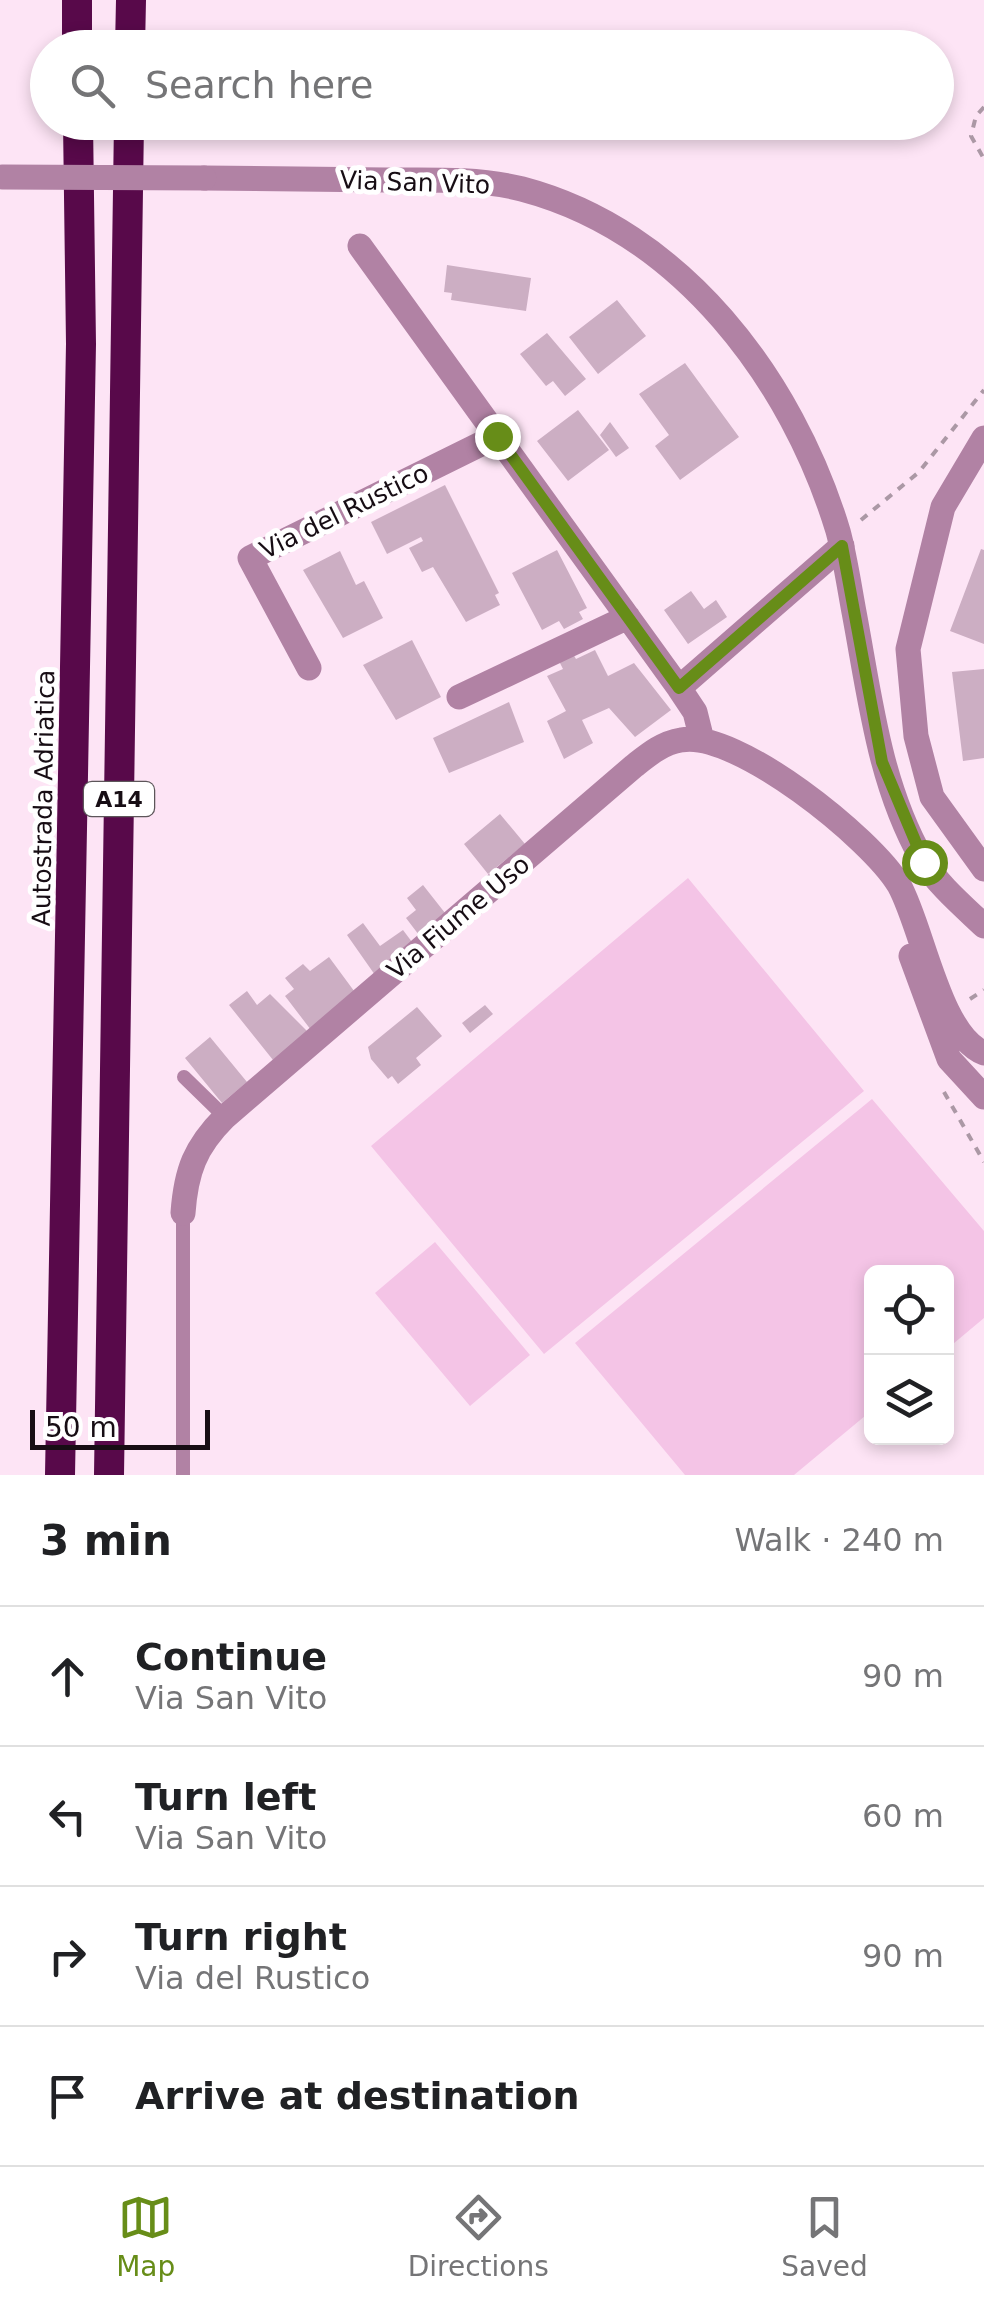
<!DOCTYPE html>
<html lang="en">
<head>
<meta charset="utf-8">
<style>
  :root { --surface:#fff; --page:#f2f2f2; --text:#202124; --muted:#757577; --line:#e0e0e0; --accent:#678d18 }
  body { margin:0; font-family:"DejaVu Sans",sans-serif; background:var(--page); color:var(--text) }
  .controls { position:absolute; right:30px; bottom:30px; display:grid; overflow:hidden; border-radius:15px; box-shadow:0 5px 15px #0003 }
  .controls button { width:90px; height:90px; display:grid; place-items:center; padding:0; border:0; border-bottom:2px solid var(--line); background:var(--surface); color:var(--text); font:50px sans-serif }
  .scale { position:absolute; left:30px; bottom:25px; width:180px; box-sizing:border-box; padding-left:10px; border:5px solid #170d14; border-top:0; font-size:28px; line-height:35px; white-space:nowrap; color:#170d14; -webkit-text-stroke:8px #fff; paint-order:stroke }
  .stop { position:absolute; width:30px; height:30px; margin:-22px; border:8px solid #678d18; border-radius:50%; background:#fff }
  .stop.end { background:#678d18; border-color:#fff; box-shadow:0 2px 10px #0008 }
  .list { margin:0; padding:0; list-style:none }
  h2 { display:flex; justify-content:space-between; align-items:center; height:130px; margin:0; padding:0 40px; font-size:42px }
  h2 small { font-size:32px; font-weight:400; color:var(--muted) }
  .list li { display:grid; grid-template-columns:65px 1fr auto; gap:30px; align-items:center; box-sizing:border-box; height:140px; padding:0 40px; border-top:2px solid var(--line) }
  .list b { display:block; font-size:38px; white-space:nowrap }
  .list p { margin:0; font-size:32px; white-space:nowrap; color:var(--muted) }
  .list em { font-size:32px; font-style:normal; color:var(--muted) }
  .icon { flex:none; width:55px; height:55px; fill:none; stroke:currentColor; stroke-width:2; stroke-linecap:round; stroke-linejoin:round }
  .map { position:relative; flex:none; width:984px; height:1475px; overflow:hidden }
  .search { position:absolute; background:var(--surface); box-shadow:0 5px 15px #0003; left:30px; right:30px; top:30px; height:110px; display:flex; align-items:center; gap:25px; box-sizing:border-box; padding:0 35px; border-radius:55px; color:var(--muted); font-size:38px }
  .sheet { height:690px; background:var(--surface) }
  nav { display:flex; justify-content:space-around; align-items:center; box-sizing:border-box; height:140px; border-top:2px solid var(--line); background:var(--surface); font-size:28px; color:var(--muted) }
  nav a { display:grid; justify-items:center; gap:5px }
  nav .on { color:var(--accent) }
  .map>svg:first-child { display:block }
  .pitch { fill:#f4c4e6 }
  .building { fill:#ccaec3 }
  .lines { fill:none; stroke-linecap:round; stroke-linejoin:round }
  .path { stroke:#ab98a5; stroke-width:4; stroke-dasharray:8 8; stroke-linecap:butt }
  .service { stroke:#b182a4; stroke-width:14 }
  .minor { stroke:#b182a4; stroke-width:25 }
  .tertiary { stroke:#b182a4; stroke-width:25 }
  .motorway { stroke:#58094a; stroke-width:30 }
  .tertiary-bridge { stroke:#b182a4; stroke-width:25 }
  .route { stroke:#678d18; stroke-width:12 }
  .labels { text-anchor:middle; stroke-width:10; stroke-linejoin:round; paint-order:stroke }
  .shield { fill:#fff; stroke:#5d565a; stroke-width:2.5 }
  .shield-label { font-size:22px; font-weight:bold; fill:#170d14 }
  .street-label { font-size:25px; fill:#170d14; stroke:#fff }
</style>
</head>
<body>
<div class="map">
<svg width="984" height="1475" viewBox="0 0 984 1475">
  <rect width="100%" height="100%" fill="#fde4f5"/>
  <path class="pitch" d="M688,878L864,1091L544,1354L371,1146Z
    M872,1099L984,1231V1318L947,1349L946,1272H872L871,1411L794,1475H685L575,1343Z
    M435,1242L530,1355L470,1406L375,1293Z"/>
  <path class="building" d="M447,265L531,278L526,311L451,300L452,293L444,292Z
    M617,300L646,336L598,374L569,337Z
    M547,333L586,379L565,396L553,381L546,386L520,354Z
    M685,363L739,437L680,480L655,446L669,435L639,394Z
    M578,410L609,450L568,481L537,441Z
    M610,422L629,448L616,457L600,435Z
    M445,485L499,593L495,595L500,605L466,622L433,567L422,572L409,548L423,541L421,537L387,554L371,522Z
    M981,549L984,550V644L950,631Z
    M557,550L587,608L579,612L583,619L564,629L559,621L542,630L512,573Z
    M340,551L356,585L364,581L383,618L343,638L303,570Z
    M691,591L704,609L716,600L727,617L688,644L664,610Z
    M412,640L441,697L396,720L363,665Z
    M595,650L608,676L634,663L671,710L635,737L609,708L582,720L593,743L564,759L547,721L566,711L547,676L563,669L558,659L573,654L576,659Z
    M984,669V758L963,761L952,672Z
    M509,702L524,742L449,773L433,738Z
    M500,814L525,844L488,874L464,844Z
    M423,885L449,918L422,939L406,918L416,910L407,898Z
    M363,923L380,946L403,930L415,946L375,975L347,935Z
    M329,957L357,995L311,1030L285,996L294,989L285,978L303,964L310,971Z
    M247,991L257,1005L270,994L308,1032L273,1060L229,1005Z
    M485,1005L493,1014L470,1033L462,1023Z
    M417,1007L442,1036L416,1058L421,1065L398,1084L392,1076L388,1079L371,1059L368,1047Z
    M210,1037L247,1082L222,1103L185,1058Z"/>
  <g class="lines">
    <path class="path" d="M984,107L976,116L971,136L984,159
      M861,520L919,472L984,390
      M970,999L984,990
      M944,1092L984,1162"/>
    <path class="service" d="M184,1077L225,1117
      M183,1475V1213"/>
    <path class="minor" d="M360,246L679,688L695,712L702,740
      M984,438L943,507L908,649L916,736L932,797L984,869
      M309,668L250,558L497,436
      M679,688L842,546
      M459,697L628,617
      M911,956L949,1059L984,1097
      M183,1213C186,1171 195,1147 225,1117L634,766C648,755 662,743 681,740C736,729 872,839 899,885C923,928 939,1035 984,1053"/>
    <path class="tertiary" d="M204,178C265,179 326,179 386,180C431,180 478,178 522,189C681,231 792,379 838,531C845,557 849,585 854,612C870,697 879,783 922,859C937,884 963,906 984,926"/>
    <path class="motorway" d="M77,0V48
      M130,48L131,0
      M60,1475L81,344L78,122
      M109,1475L129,122"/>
    <path class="tertiary-bridge" d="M2,177L204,178"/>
  </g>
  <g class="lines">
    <path class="route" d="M497,436L679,688L842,546L882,762L924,862"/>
  </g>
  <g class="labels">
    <rect class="shield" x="84" y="782" width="70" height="34" rx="8"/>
    <g class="shield-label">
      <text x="119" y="807">A14</text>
    </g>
    <g class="street-label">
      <text transform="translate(415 182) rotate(2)" y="9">Via San Vito</text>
      <text transform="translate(344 511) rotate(-26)" y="9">Via del Rustico</text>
      <text transform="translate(43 798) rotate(-89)" y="9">Autostrada Adriatica</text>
      <text transform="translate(458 917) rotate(-40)" y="9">Via Fiume Uso</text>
    </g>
  </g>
</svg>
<div class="controls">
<button><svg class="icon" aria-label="locate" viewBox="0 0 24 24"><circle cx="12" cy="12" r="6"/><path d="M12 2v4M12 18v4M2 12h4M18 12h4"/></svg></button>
<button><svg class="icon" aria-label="layers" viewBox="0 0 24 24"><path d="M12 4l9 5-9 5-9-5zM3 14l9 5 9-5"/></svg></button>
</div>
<div class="scale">50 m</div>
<div class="stop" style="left:924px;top:862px"></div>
<div class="stop end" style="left:497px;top:436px"></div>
<div class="search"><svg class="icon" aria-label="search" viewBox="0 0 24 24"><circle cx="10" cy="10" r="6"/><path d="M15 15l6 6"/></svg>Search here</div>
</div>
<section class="sheet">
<h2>3 min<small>Walk · 240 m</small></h2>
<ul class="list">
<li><svg class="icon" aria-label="ahead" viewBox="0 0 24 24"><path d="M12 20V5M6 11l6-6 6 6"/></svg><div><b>Continue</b><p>Via San Vito</p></div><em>90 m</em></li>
<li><svg class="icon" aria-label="left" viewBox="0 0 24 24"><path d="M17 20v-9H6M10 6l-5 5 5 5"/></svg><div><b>Turn left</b><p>Via San Vito</p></div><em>60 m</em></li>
<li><svg class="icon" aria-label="right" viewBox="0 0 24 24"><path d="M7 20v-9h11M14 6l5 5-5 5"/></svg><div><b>Turn right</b><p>Via del Rustico</p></div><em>90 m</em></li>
<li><svg class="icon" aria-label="arrive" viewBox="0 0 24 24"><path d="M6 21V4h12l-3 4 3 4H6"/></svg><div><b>Arrive at destination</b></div></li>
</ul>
</section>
<nav>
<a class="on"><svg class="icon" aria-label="map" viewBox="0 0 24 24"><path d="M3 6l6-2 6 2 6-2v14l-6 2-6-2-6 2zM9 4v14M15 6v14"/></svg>Map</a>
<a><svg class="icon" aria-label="directions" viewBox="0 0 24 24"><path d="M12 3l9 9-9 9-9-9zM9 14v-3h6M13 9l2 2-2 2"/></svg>Directions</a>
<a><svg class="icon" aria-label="saved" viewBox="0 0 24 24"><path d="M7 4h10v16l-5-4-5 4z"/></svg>Saved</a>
</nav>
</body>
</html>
